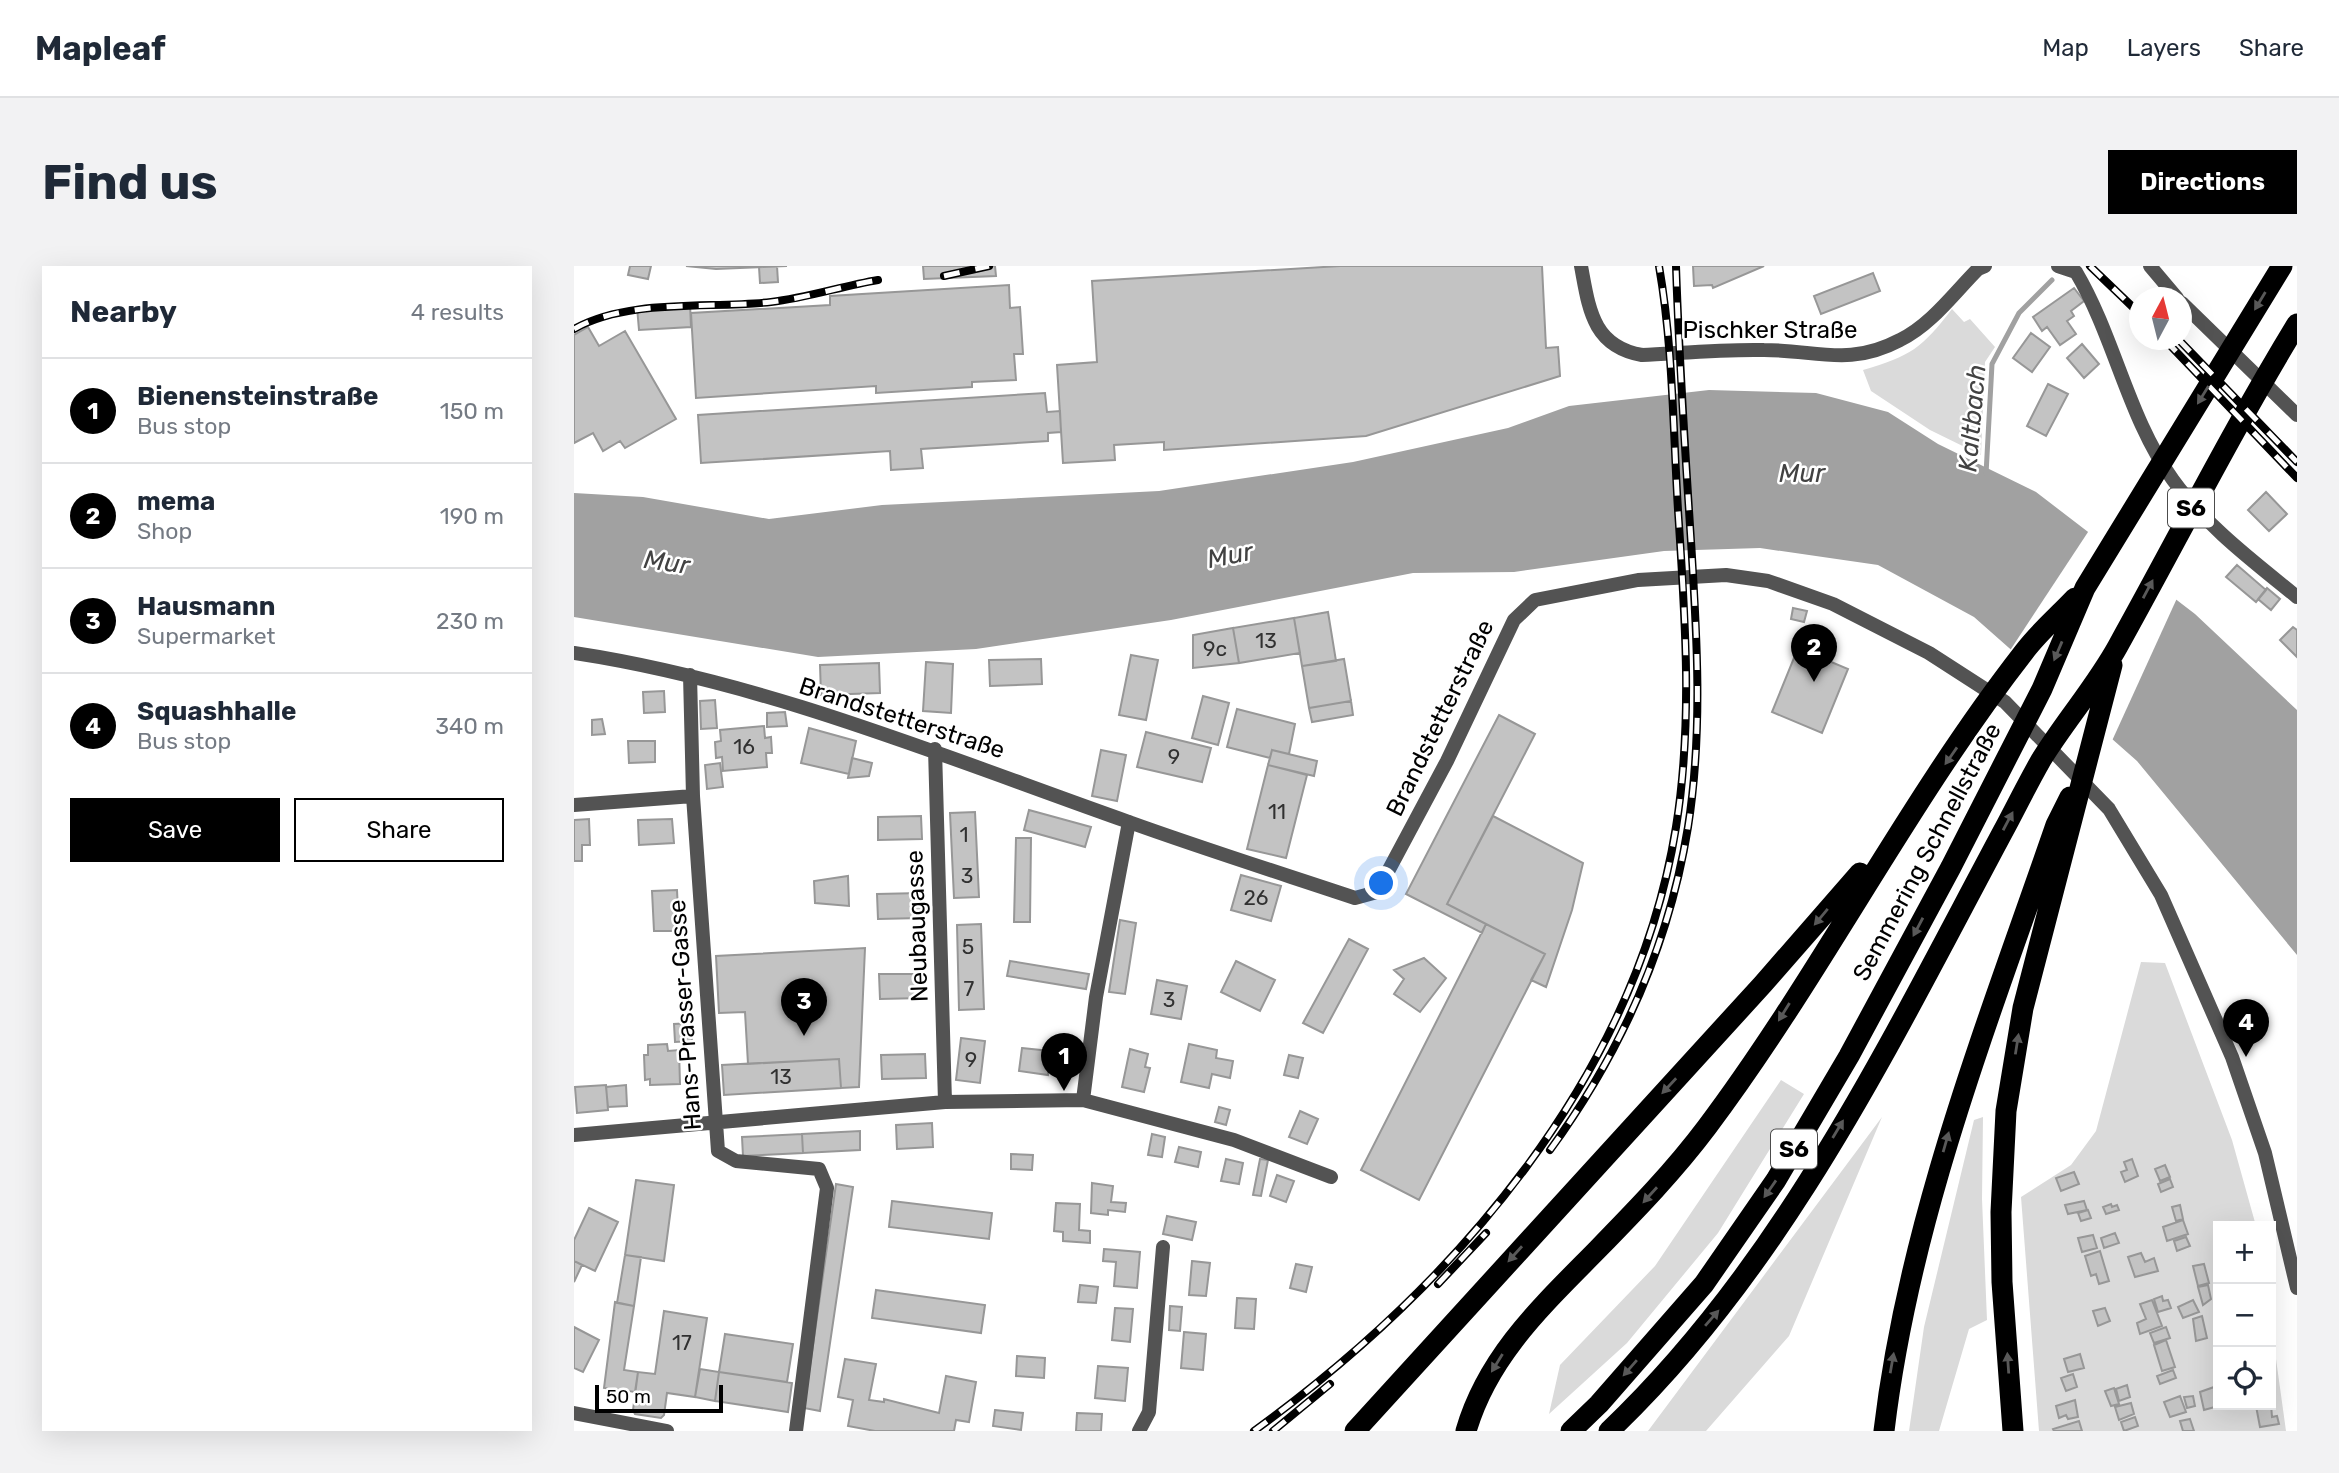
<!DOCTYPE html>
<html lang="en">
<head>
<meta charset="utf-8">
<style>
  :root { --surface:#fff; --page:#f2f2f3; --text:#1f2937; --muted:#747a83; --line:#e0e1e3; --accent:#000 }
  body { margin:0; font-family:Rubik,sans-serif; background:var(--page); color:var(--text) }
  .controls { position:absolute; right:21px; bottom:21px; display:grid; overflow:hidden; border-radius:0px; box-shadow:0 7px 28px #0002 }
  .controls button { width:63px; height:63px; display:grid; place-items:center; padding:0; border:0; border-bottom:2px solid var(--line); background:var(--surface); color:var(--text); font:35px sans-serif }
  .compass { position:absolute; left:1555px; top:21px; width:63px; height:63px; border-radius:50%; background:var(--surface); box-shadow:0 7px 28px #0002; rotate:7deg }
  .scale { position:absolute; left:21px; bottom:18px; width:128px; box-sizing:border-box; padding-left:7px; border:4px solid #000; border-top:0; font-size:19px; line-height:24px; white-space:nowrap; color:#000; -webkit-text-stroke:5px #fff; paint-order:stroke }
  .you { position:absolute; left:808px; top:618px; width:24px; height:24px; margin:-18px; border:5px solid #fff; border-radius:50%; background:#1a73e8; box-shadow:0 0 0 10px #1a73e833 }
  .badge { display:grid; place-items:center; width:46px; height:46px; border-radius:50%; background:var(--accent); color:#fff; font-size:23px; font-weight:700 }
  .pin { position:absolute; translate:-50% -58px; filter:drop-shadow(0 2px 4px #0008) }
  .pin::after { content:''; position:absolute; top:37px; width:24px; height:21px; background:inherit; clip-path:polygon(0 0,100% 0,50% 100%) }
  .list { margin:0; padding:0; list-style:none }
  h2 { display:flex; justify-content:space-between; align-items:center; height:91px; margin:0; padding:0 28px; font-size:30px }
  h2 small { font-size:23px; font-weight:400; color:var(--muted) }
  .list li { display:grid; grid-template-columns:46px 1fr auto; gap:21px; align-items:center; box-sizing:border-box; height:105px; padding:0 28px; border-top:2px solid var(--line) }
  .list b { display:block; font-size:26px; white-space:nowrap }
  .list p { margin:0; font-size:23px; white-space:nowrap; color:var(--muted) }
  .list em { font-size:23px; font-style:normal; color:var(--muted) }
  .actions { display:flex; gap:14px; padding:21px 28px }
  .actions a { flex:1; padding:16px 0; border:2px solid var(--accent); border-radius:0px; text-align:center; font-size:24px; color:var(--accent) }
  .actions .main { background:var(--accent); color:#fff }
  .icon { flex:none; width:38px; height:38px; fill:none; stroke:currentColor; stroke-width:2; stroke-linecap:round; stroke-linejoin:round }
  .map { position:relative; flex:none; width:1723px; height:1165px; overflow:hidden; border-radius:0px }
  header { display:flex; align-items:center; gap:42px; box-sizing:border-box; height:98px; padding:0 35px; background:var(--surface); border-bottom:2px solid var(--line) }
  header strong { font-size:33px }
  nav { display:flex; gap:38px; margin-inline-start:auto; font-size:24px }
  .intro { display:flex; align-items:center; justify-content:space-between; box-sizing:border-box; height:168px; padding:0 42px }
  h1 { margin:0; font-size:49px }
  .button { padding:18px 32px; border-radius:0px; background:var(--accent); color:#fff; font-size:24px; font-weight:700 }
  main { display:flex; gap:42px; padding:0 42px }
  aside { flex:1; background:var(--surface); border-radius:0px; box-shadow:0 7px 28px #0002 }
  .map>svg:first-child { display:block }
  .green { fill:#dadada }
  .water { fill:#a1a1a1 }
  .pier { fill:#fff }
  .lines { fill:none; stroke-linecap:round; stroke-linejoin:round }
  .stream { stroke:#a1a1a1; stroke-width:5 }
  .building { fill:#c3c3c3; stroke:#979797; stroke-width:2 }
  .street { stroke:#535353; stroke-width:14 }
  .highway { stroke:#000; stroke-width:21 }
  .rail-casing { stroke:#000; stroke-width:8 }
  .rail { stroke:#fff; stroke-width:5; stroke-dasharray:16; stroke-linecap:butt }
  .oneway { fill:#595959 }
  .labels { text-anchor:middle; stroke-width:5; stroke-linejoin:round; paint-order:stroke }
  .number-label { font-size:21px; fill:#313131 }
  .shield { fill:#fff; stroke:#4c4c4c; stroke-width:2 }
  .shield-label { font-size:23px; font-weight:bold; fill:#000 }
  .street-label { font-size:24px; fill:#000; stroke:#fff }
  .water-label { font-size:26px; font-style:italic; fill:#424242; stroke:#fff }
</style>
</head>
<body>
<header>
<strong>Mapleaf</strong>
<nav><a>Map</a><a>Layers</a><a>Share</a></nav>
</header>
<div class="intro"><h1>Find us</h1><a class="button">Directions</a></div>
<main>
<aside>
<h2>Nearby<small>4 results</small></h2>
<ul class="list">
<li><span class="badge">1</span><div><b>Bienensteinstraße</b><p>Bus stop</p></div><em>150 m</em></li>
<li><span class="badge">2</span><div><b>mema</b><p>Shop</p></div><em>190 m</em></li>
<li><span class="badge">3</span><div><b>Hausmann</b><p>Supermarket</p></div><em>230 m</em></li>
<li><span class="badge">4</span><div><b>Squashhalle</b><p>Bus stop</p></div><em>340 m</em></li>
</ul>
<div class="actions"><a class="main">Save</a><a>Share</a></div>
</aside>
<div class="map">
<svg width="1723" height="1165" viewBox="0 0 1723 1165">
  <rect width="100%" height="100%" fill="#fff"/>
  <path class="green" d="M1378,43L1390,56L1396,53L1421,81L1411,96L1407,189L1356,164L1297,125L1289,104C1337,90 1348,82 1378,43Z
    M1567,696L1591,697L1658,874L1682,960H1644V1139H1697V1057L1712,1165H1465L1447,931L1497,899L1522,865Z
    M1207,814L1230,828L1144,967L1053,1077L975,1148L986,1099L1081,1000Z
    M1308,851L1215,1070L1132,1165H1074Z
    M1409,851L1408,933L1413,1054L1395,1063L1365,1165H1335L1350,1061L1400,854Z"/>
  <path class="water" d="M1135,124L1242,127L1314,146L1364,178L1462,226L1621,348L1723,444V689L1563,495L1400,351L1304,299L1186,282L1090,285L940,306L839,307L597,354L402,383L244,391L0,351V227L69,231L195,253L308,239L585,225L779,196L934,162L995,140Z"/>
  <path class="pier" d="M1516,263L1604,330L1537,477L1435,386Z"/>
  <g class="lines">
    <path class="stream" d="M1412,208L1418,98L1445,47L1478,14"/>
  </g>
  <path class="building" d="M56,0H77L74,13L54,9Z
    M112,0H213L142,3Z
    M203,0L204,16L186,17L185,1Z
    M349,0H421L422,10L350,13Z
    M766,0H968L972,82L984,81L986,110L792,170L590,184V176L540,179L541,194L489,197L483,99L523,96L518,15Z
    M1119,0H1190L1139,22L1138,19L1120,20Z
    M1299,7L1306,25L1247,48L1240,30Z
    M435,19L436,42L446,41L449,88H440L442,114L398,116V121L302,127V120L122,132L117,47L256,39V30Z
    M1500,22L1510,35L1497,45L1500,50L1493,55L1502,68L1486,79L1473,61L1468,65L1459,51Z
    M116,38L117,61L65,64L63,41Z
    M14,61L25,80L51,65L102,153L51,182L46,175L29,185L19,167L0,177V69Z
    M1457,67L1476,81L1458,106L1439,92Z
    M1508,78L1525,98L1510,112L1493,92Z
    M1474,118L1494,128L1472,170L1453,160Z
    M471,127L473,146L486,145L487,166L474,167V175L347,183L349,202L317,204L316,185L127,197L124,149Z
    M1692,226L1713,248L1695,265L1674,244Z
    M1663,299L1692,324L1682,336L1652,311Z
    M1693,322L1706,333L1697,344L1684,333Z
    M1219,342L1233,345L1230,356L1217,353Z
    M754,346L762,395L728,400L720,352Z
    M720,352L726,387L665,397L659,362Z
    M1719,361L1723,364V391L1706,374Z
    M659,362L665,397L619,402V369Z
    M1224,382L1274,403L1248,467L1198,446Z
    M557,389L584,394L572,454L545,449Z
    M467,393L468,418L416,420L415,394Z
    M770,393L777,435L735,442L728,400Z
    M352,396L379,398L377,447L349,445Z
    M305,397L306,427L247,429L246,399Z
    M90,425L91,446L70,447L69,426Z
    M629,430L655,437L644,479L618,472Z
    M141,434L143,462L127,463L126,435Z
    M777,435L779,449L738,456L735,442Z
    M663,443L721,458L715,488L698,484L696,492L653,481Z
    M211,446L213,460L193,461V447Z
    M925,449L961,468L873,638L912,658L908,667L832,628Z
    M28,453L31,468L18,469V454Z
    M190,460L191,472L197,471L198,487H192L193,501L149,505L148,491L142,492L141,476L147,475L146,464Z
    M235,462L282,475L275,508L227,497Z
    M572,466L637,482L628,516L563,501Z
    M54,475H81V496L55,497Z
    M527,484L552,489L543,535L518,530Z
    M698,484L743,495L740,510L694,499Z
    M278,492L298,497L295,510L274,512Z
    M146,497L149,521L133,523L131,499Z
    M694,499L733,509L712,592L673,583Z
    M455,544L517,561L511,581L450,564Z
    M401,546L405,631L380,632L376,547Z
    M347,550L348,573L304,574V551Z
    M919,550L1009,597L998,644L972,721L957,714L971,688L873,638Z
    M15,553L16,579H8V595H0V554Z
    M98,553L100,577L65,579L64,554Z
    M442,572H457L456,656H440Z
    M667,609L707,620L697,655L657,644Z
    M274,610L275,640L241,637L240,615Z
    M103,624L105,665H80L78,625Z
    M347,627V652L304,653L303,628Z
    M546,654L562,657L551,728L535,726Z
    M407,658L410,743L385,744L383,659Z
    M912,658L971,688L845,934L787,904Z
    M775,673L794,683L749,767L729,757Z
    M291,682L285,821L267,822L265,793L174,798L171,746L145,747L142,690Z
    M850,692L872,712L846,746L820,728L830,713L820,704Z
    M436,695L515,708L512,723L433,710Z
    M662,695L701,714L686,745L647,726Z
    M305,708H349V732L306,733Z
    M583,714L613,720L607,753L577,748Z
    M117,757L118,775L101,776L100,758Z
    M387,772L411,775L406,817L382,814Z
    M93,778L94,785L105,784L106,818L76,819V813L71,814L70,789H74V779Z
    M615,778L643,784L642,792L659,795L656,812L638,808L635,822L607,816Z
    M448,782L476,785L474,809L445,805Z
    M556,783L574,788L571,801L576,802L570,826L548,821Z
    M351,788L352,812L308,813L307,789Z
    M715,789L729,792L724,812L710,809Z
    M265,793L267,822L150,829L148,799Z
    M32,819L34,844L3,847L1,821Z
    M52,819L53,840L34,841L32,821Z
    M645,841L656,844L652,859L641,856Z
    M726,845L744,853L733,878L715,871Z
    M358,857L359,881L323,883L322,859Z
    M286,865V884L229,887L228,868Z
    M228,868L229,887L169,890L168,871Z
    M578,868L591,871L588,891L574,889Z
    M605,881L627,886L624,901L601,896Z
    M437,888L459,889L458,904L437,903Z
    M652,893L669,897L665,918L647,915Z
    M686,893L694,894L687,930L679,929Z
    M1558,893L1564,910L1551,916L1547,906L1553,904L1550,896Z
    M1591,899L1596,911L1586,915L1581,903Z
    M1500,906L1505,918L1487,925L1482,912Z
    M703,909L720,915L712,936L696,930Z
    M1596,913L1599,921L1587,926L1584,918Z
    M62,914L100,919L90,995L51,989Z
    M518,917L539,920L537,936L552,937L551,946L534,944V949L517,947Z
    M262,918L279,921L246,1145L230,1142Z
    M318,935L418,947L415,973L315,961Z
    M1510,935L1513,944L1494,948L1491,939Z
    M482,937L506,938L505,964L516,965V977L489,975V966L480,965Z
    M1537,938L1538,941L1543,939L1545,944L1532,948L1529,941Z
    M1606,939L1609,953L1602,955L1598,941Z
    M15,942L44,956L21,1005L0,995V974Z
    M1514,944L1517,952L1507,955L1504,947Z
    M593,950L622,956L618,974L589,968Z
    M1609,954L1614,968L1593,975L1589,961Z
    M1541,967L1545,977L1530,982L1527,972Z
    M1519,969L1523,982L1508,986L1504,972Z
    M1612,971L1616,980L1603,985L1600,975Z
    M530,983L566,986L563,1022L540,1020L542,996L529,995Z
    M1526,985L1535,1015L1525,1018L1522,1008L1517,1010L1511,990Z
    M1567,987L1571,996L1580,992L1584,1005L1561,1011L1554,991Z
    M51,989L67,991L60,1040L43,1037Z
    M0,995L8,999L0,1016Z
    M618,995L636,997L632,1030L615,1029Z
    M722,998L738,1001L732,1026L716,1022Z
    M1630,998L1635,1017L1624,1020L1619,1000Z
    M506,1019L524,1021L522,1037L504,1036Z
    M1634,1019L1637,1033L1629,1039L1624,1021Z
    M302,1024L411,1039L407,1067L298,1052Z
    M1588,1030L1589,1035L1594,1034L1597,1042L1584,1046L1580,1033Z
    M663,1032L682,1033L680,1063L661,1062Z
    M1578,1034L1588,1060L1566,1068L1563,1057L1572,1053L1566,1038Z
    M1619,1034L1625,1046L1609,1052L1604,1041Z
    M41,1036L60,1040L50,1104L64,1106L61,1126L30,1122Z
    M596,1040L608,1041L606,1065L595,1064Z
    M541,1042L559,1043L556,1076L538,1074Z
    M1531,1042L1536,1055L1524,1060L1519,1045Z
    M90,1045L133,1052L121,1131L93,1127L90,1149L87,1152L61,1148L59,1144L64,1106L81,1108Z
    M1628,1050L1633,1072L1622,1075L1619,1053Z
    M0,1061L25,1074L9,1106L0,1102Z
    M1592,1061L1596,1072L1580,1077L1576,1067Z
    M610,1066L632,1068L629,1104L607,1102Z
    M151,1068L219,1078L213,1116L145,1106Z
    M1592,1074L1601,1101L1588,1105L1580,1079Z
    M1506,1088L1510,1102L1494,1106L1490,1093Z
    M443,1090L471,1092L470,1112L442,1110Z
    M271,1093L302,1098L295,1134L310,1136V1133L365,1147L372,1110L402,1116L395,1156L382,1154L380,1165H301L274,1160L279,1134L264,1131Z
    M524,1100L554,1102L551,1135L521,1132Z
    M126,1103L145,1106L141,1135L121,1131Z
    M1599,1104L1602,1112L1586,1118L1583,1110Z
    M145,1106L218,1117L214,1146L141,1135Z
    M1499,1108L1503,1121L1492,1125L1487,1112Z
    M1553,1119L1556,1131L1545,1135L1542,1123Z
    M1643,1120L1644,1139H1648L1630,1144L1626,1126Z
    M1540,1122L1545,1138L1537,1140L1531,1125Z
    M1606,1130L1612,1146L1596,1151L1590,1136Z
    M1619,1130L1621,1140L1613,1142L1610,1131Z
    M1501,1134L1504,1151L1494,1153L1492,1149L1485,1152L1482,1140Z
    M1557,1137L1560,1148L1545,1154L1541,1141Z
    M1697,1138L1698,1151L1703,1150L1705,1158L1686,1161L1682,1140Z
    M421,1144L449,1147L447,1164L419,1160Z
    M503,1147L528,1148L527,1165H502Z
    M1561,1151L1564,1160L1550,1165L1547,1156Z
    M1616,1153L1620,1165H1609L1606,1155Z
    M1505,1155L1508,1165H1480L1479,1163Z"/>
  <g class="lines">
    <path class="street" d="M1007,0C1015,42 1018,80 1068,89C1108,87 1150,83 1190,84C1243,84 1275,101 1326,74C1357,59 1380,27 1404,3L1411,0
      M1484,0L1502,6
      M1576,0L1603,32
      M1502,6C1541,72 1554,152 1599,214C1633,261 1679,295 1723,331
      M1608,37L1723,149
      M0,387C192,416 373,492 555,556C630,583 706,607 781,632L803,626L873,495L940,354L961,334L1064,314L1152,309L1194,315L1259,338L1355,387L1431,436L1535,543L1587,629L1658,791L1691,887L1723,1022
      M116,409L119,530L144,885L162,895L245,903L253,922L222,1165
      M361,483L371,836
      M0,539L119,530
      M509,834L522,731L555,556
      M0,869L371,836L509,834L660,874L757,911
      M0,1147L93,1165
      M565,1165L575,1146L589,981"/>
    <path class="highway" d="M781,1165L1189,718L1286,607
      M892,1165C914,1089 970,1038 1024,983C1062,944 1100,905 1133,861C1247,709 1333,536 1450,386C1465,366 1484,350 1501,332
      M997,1165L1025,1138L1130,1018L1202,914L1275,790L1377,601L1468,423L1511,322L1708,0
      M1035,1165C1212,997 1319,770 1433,558C1444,537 1455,515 1467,494C1491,455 1522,420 1544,380C1604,272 1659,163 1723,58
      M1310,1165C1335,954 1413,759 1482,559L1496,531
      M1439,1165L1428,1016L1427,946L1432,845L1449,742L1538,399"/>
    <defs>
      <path id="rail" d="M1516,0L1566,48
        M370,10L415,0
        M0,63C55,32 136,43 197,36C233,32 268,20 304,14
        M1591,74L1723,212
        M1605,74L1723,196
        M976,884C1046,788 1095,679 1114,561C1129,466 1123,370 1117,275C1111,184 1105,92 1102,0
        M864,1018L912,967
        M680,1165C880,1020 1062,812 1102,561C1119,456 1111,350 1104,244C1099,163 1099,80 1085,0
        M699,1165L756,1118"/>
    </defs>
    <use href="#rail" class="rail-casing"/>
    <use href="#rail" class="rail"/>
  </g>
  <defs><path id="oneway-solid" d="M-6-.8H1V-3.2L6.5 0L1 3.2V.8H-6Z" transform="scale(1.75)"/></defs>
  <g class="oneway">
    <use href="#oneway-solid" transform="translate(1686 35) rotate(121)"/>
    <use href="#oneway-solid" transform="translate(1629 129) rotate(122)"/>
    <use href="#oneway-solid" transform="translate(1574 323) rotate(-62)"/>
    <use href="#oneway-solid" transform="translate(1484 385) rotate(113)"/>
    <use href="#oneway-solid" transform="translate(1377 490) rotate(125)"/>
    <use href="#oneway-solid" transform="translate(1434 555) rotate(-62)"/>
    <use href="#oneway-solid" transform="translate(1247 651) rotate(130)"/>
    <use href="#oneway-solid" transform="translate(1344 661) rotate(118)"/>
    <use href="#oneway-solid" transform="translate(1210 746) rotate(122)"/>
    <use href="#oneway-solid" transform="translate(1443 778) rotate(-81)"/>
    <use href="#oneway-solid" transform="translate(1095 820) rotate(133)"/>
    <use href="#oneway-solid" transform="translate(1264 863) rotate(-59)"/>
    <use href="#oneway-solid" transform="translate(1372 876) rotate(-74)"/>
    <use href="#oneway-solid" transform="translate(1196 923) rotate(125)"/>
    <use href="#oneway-solid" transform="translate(1076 929) rotate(132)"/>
    <use href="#oneway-solid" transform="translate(941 988) rotate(132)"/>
    <use href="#oneway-solid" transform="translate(1138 1052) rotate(-49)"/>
    <use href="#oneway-solid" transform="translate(923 1097) rotate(122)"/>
    <use href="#oneway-solid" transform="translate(1318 1097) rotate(-80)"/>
    <use href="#oneway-solid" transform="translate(1434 1097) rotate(-94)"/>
    <use href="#oneway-solid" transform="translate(1056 1102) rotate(131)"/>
  </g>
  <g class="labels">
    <g class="number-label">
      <text x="692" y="382">13</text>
      <text x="641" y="390">9c</text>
      <text x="170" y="488">16</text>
      <text x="600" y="498">9</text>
      <text x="703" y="553">11</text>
      <text x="390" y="576">1</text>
      <text x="393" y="617">3</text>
      <text x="682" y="639">26</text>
      <text x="394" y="688">5</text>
      <text x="395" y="730">7</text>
      <text x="595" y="741">3</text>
      <text x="397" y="801">9</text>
      <text x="207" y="818">13</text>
      <text x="108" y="1084">17</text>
    </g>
    <g class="shield">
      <rect x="1594" y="222.5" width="46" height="39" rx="5"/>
      <rect x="1197" y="863.5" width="46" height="39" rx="5"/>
    </g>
    <g class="shield-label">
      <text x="1617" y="250">S6</text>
      <text x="1220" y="891">S6</text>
    </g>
    <g class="street-label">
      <text x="1196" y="72">Pischker Straße</text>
      <text transform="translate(328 452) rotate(18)" y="8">Brandstetterstraße</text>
      <text transform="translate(866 452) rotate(-64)" y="8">Brandstetterstraße</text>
      <text transform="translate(1353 586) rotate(-62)" y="8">Semmering Schnellstraße</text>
      <text transform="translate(343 660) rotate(-92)" y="8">Neubaugasse</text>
      <text transform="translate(111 749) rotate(-94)" y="8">Hans-Prasser-Gasse</text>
    </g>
    <g class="water-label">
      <text transform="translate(1398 152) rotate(-85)" y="9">Kaltbach</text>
      <text x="1228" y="216">Mur</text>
      <text transform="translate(656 289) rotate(-11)" y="9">Mur</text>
      <text transform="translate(93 296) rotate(8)" y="9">Mur</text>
    </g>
  </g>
</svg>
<div class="controls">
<button>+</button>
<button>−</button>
<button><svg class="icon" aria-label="locate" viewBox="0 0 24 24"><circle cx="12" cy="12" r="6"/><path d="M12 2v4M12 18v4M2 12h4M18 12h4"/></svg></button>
</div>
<svg class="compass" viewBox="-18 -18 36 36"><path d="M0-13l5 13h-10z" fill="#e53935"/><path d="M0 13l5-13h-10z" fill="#747a83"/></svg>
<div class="scale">50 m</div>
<div class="you"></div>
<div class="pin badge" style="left:490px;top:825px">1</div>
<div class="pin badge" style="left:1240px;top:416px">2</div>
<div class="pin badge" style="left:230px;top:770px">3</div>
<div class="pin badge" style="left:1672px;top:791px">4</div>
</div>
</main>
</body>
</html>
